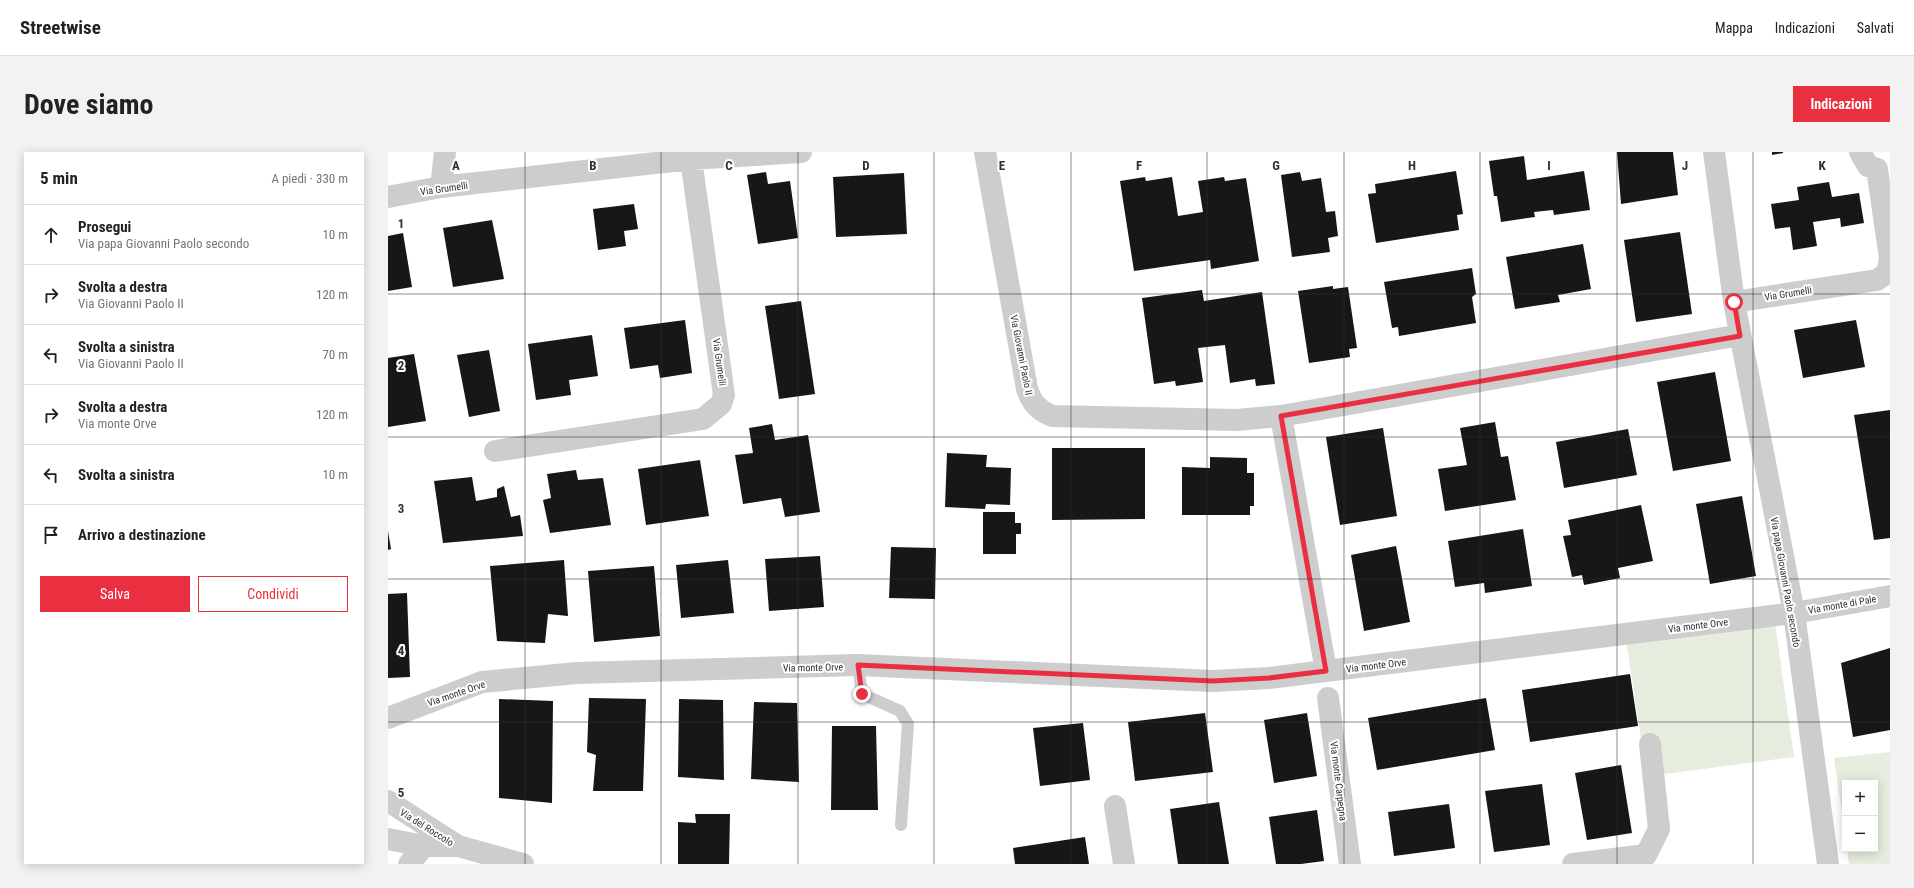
<!DOCTYPE html>
<html lang="it">
<head>
<meta charset="utf-8">
<style>
  :root { --surface:#fff; --page:#f2f2f2; --text:#222; --muted:#767676; --line:#e0e0e0; --accent:#ea2f41 }
  body { margin:0; font-family:"Roboto Condensed",sans-serif; background:var(--page); color:var(--text) }
  .controls { position:absolute; right:12px; bottom:12px; display:grid; overflow:hidden; border-radius:0px; box-shadow:0 2px 10px #0003 }
  .controls button { width:36px; height:36px; display:grid; place-items:center; padding:0; border:0; border-bottom:1px solid var(--line); background:var(--surface); color:var(--text); font:20px sans-serif }
  .stop { position:absolute; width:12px; height:12px; margin:-9px; border:3px solid #ea2f41; border-radius:50%; background:#fff }
  .stop.end { background:#ea2f41; border-color:#fff; box-shadow:0 1px 4px #0008 }
  .list { margin:0; padding:0; list-style:none }
  h2 { display:flex; justify-content:space-between; align-items:center; height:52px; margin:0; padding:0 16px; font-size:17px }
  h2 small { font-size:13px; font-weight:400; color:var(--muted) }
  .list li { display:grid; grid-template-columns:26px 1fr auto; gap:12px; align-items:center; box-sizing:border-box; height:60px; padding:0 16px; border-top:1px solid var(--line) }
  .list b { display:block; font-size:15px; white-space:nowrap }
  .list p { margin:0; font-size:13px; white-space:nowrap; color:var(--muted) }
  .list em { font-size:13px; font-style:normal; color:var(--muted) }
  .actions { display:flex; gap:8px; padding:12px 16px }
  .actions a { flex:1; padding:9px 0; border:1px solid var(--accent); border-radius:0px; text-align:center; font-size:14px; color:var(--accent) }
  .actions .main { background:var(--accent); color:#fff }
  .icon { flex:none; width:22px; height:22px; fill:none; stroke:currentColor; stroke-width:2; stroke-linecap:round; stroke-linejoin:round }
  .map { position:relative; flex:none; width:1502px; height:712px; overflow:hidden; border-radius:0px }
  header { display:flex; align-items:center; gap:24px; box-sizing:border-box; height:56px; padding:0 20px; background:var(--surface); border-bottom:1px solid var(--line) }
  header strong { font-size:19px }
  nav { display:flex; gap:22px; margin-inline-start:auto; font-size:14px }
  .intro { display:flex; align-items:center; justify-content:space-between; box-sizing:border-box; height:96px; padding:0 24px }
  h1 { margin:0; font-size:28px }
  .button { padding:10px 18px; border-radius:0px; background:var(--accent); color:#fff; font-size:14px; font-weight:700 }
  main { display:flex; gap:24px; padding:0 24px }
  aside { flex:1; background:var(--surface); border-radius:0px; box-shadow:0 2px 10px #0003 }
  .map>svg:first-child { display:block }
  .green { fill:#e6edde }
  .building { fill:#171717 }
  .lines { fill:none; stroke-linecap:round; stroke-linejoin:round }
  .lane { stroke:#cdcdcd; stroke-width:12 }
  .street { stroke:#cdcdcd; stroke-width:22 }
  .route { stroke:#ea2f41; stroke-width:5 }
  .grid { fill:none; stroke:#303030; stroke-width:1; stroke-opacity:0.55 }
  .labels { text-anchor:middle; stroke-width:4; stroke-linejoin:round; paint-order:stroke }
  .street-label { font-size:10px; fill:#303030; stroke:#fff }
  .grid-label { font-size:13px; text-anchor:middle; font-weight:bold; fill:#303030; stroke:#fff; stroke-width:4; stroke-linejoin:round; paint-order:stroke }
</style>
</head>
<body>
<header>
<strong>Streetwise</strong>
<nav><a>Mappa</a><a>Indicazioni</a><a>Salvati</a></nav>
</header>
<div class="intro"><h1>Dove siamo</h1><a class="button">Indicazioni</a></div>
<main>
<aside>
<h2>5 min<small>A piedi · 330 m</small></h2>
<ul class="list">
<li><svg class="icon" aria-label="ahead" viewBox="0 0 24 24"><path d="M12 20V5M6 11l6-6 6 6"/></svg><div><b>Prosegui</b><p>Via papa Giovanni Paolo secondo</p></div><em>10 m</em></li>
<li><svg class="icon" aria-label="right" viewBox="0 0 24 24"><path d="M7 20v-9h11M14 6l5 5-5 5"/></svg><div><b>Svolta a destra</b><p>Via Giovanni Paolo II</p></div><em>120 m</em></li>
<li><svg class="icon" aria-label="left" viewBox="0 0 24 24"><path d="M17 20v-9H6M10 6l-5 5 5 5"/></svg><div><b>Svolta a sinistra</b><p>Via Giovanni Paolo II</p></div><em>70 m</em></li>
<li><svg class="icon" aria-label="right" viewBox="0 0 24 24"><path d="M7 20v-9h11M14 6l5 5-5 5"/></svg><div><b>Svolta a destra</b><p>Via monte Orve</p></div><em>120 m</em></li>
<li><svg class="icon" aria-label="left" viewBox="0 0 24 24"><path d="M17 20v-9H6M10 6l-5 5 5 5"/></svg><div><b>Svolta a sinistra</b></div><em>10 m</em></li>
<li><svg class="icon" aria-label="arrive" viewBox="0 0 24 24"><path d="M6 21V4h12l-3 4 3 4H6"/></svg><div><b>Arrivo a destinazione</b></div></li>
</ul>
<div class="actions"><a class="main">Salva</a><a>Condividi</a></div>
</aside>
<div class="map">
<svg width="1502" height="712" viewBox="0 0 1502 712">
  <rect width="100%" height="100%" fill="#fff"/>
  <path class="green" d="M1387,471L1406,605L1269,623L1264,587L1253,586L1238,488Z
    M1502,600V712H1461L1459,697H1487V631H1457V683L1446,606Z"/>
  <path class="building" d="M1229,0H1285L1290,43L1233,52Z
    M1384,0H1395V1L1384,3Z
    M1136,4L1139,28L1196,19L1202,58L1166,63L1165,58L1146,60L1147,65L1113,70L1109,44H1106L1101,9Z
    M1068,19L1075,62L1069,63L1071,78L988,91L980,42L988,41L987,32Z
    M378,20L380,32L402,29L410,86L370,92L359,23Z
    M912,20L914,29L933,26L938,60L947,59L950,84L940,86L942,100L904,105L893,23Z
    M516,21L519,82L448,85L445,25Z
    M757,25L758,29L784,25L790,64L815,60L810,29L836,25L837,29L858,26L871,109L823,117L822,108L746,119L732,29Z
    M1441,30L1444,45L1471,41L1476,71L1453,75L1452,66L1425,70L1429,94L1405,98L1402,75L1387,77L1383,52L1411,48L1409,35Z
    M246,52L250,77L236,79L238,94L210,98L205,57Z
    M104,68L116,127L65,135L55,76Z
    M1292,80L1304,162L1248,170L1236,88Z
    M15,81L24,135L0,139V84Z
    M1195,92L1203,137L1170,143L1172,150L1127,157L1118,105Z
    M1084,116L1088,142L1084,145L1088,171L1011,184L1010,175L1004,176L996,130Z
    M945,134V137L960,135L969,196L961,197L962,205L921,211L910,139Z
    M814,138L816,149L874,140L887,232L868,234L867,227L842,231L837,193L810,196L815,230L788,234L787,229L766,232L754,146Z
    M413,149L427,242L391,247L377,154Z
    M297,168L304,221L272,226L270,213L242,217L236,176Z
    M1468,168L1477,215L1415,226L1406,178Z
    M204,183L210,224L181,228L183,243L148,248L140,192Z
    M101,198L112,259L81,265L69,203Z
    M26,202L38,269L0,275V206Z
    M1327,220L1343,309L1285,319L1269,230Z
    M1502,258V386L1486,388L1466,263Z
    M1107,270L1113,305L1120,304L1128,348L1057,359L1050,317L1079,313L1072,276Z
    M384,272L387,288L420,283L432,360L397,365L393,346L355,352L347,303L365,301L361,276Z
    M995,276L1009,364L952,373L938,285Z
    M1240,277L1249,323L1176,336L1168,290Z
    M664,296H757V367L664,368Z
    M559,301L599,303L598,315L623,316L622,353L598,352L597,357L557,355Z
    M822,305L859,306V321H866V354H862V363H794V315L822,316Z
    M312,308L321,364L258,373L250,317Z
    M188,318L190,328L215,326L223,373L162,381L155,348L163,346L159,322Z
    M84,325L88,349L109,345V337L116,334L123,365L132,363L135,384L55,391L46,329Z
    M1354,344L1368,424L1322,432L1308,352Z
    M1253,353L1265,409L1230,416L1232,426L1196,433L1194,423L1184,425L1175,384L1183,383L1180,368Z
    M595,360H627V371H633V382H628V402H595Z
    M1135,377L1144,434L1097,441L1096,431L1067,435L1060,389Z
    M0,379L3,397L0,398Z
    M1008,394L1022,470L976,479L963,403Z
    M503,395L548,396L547,447L501,446Z
    M432,404L436,455L381,459L377,407Z
    M176,408L180,464L160,462L157,491L109,489L102,414Z
    M340,408L346,461L293,466L288,413Z
    M266,414L272,484L206,490L200,419Z
    M19,441L22,525L0,526V442Z
    M1502,496V578L1465,585L1453,511Z
    M1242,522L1250,574L1142,590L1134,538Z
    M201,546L258,547L255,639H205L208,603L199,600Z
    M1098,546L1107,598L989,618L980,566Z
    M111,547L165,549L164,651L111,646Z
    M291,547L335,548L336,628L290,625Z
    M366,550L409,551L411,630L363,627Z
    M817,561L825,620L747,629L740,570Z
    M919,561L929,624L886,631L876,568Z
    M695,571L702,628L652,634L645,576Z
    M444,574H488L490,658H443Z
    M1233,613L1244,681L1199,688L1187,621Z
    M1154,632L1162,693L1106,700L1097,639Z
    M831,650L841,712H790L782,657Z
    M1061,652L1067,696L1006,704L1000,660Z
    M929,658L936,709L913,712H888L881,665Z
    M307,662H342L341,712H290V670L308,671Z
    M697,685L701,712H627L625,696Z"/>
  <g class="lines">
    <path class="lane" d="M470,513L474,542L512,559L520,572L513,673"/>
    <path class="street" d="M597,0L639,237C644,251 650,258 664,264L849,268L893,264
      M1326,0L1346,150L1406,461L1440,712
      M53,35L57,0
      M0,45L53,35L303,7L413,0
      M1346,150L1489,128L1499,121L1502,106L1489,17L1480,14L1472,0
      M107,299L315,267L333,252L336,243L303,7
      M938,519L893,264L1352,183
      M940,546L962,712
      M0,566L94,530L189,521L470,513L825,529L881,526L1406,461L1502,444
      M0,649L70,694
      M727,654L736,712
      M0,687L36,694H70L135,712
      M21,712L36,694
      M1185,712L1258,703L1271,677L1262,592"/>
  </g>
  <g class="lines">
    <path class="route" d="M474,542L470,513L825,529L881,526L938,519L893,264L1352,184L1346,150"/>
  </g>
  <path class="grid" d="M137,0V712M273,0V712M410,0V712M546,0V712M683,0V712M819,0V712M956,0V712M1092,0V712M1229,0V712M1365,0V712M0,142H1502M0,285H1502M0,427H1502M0,570H1502"/>
  <g class="labels">
    <g class="street-label">
      <text transform="translate(56 36) rotate(-8)" y="4">Via Grumelli</text>
      <text transform="translate(1400 141) rotate(-9)" y="4">Via Grumelli</text>
      <text transform="translate(634 203) rotate(79)" y="4">Via Giovanni Paolo II</text>
      <text transform="translate(332 210) rotate(82)" y="4">Via Grumelli</text>
      <text transform="translate(1398 430) rotate(80)" y="4">Via papa Giovanni Paolo secondo</text>
      <text transform="translate(1454 452) rotate(-10)" y="4">Via monte di Pale</text>
      <text transform="translate(1310 473) rotate(-7)" y="4">Via monte Orve</text>
      <text transform="translate(988 513) rotate(-7)" y="4">Via monte Orve</text>
      <text transform="translate(425 515) rotate(-1)" y="4">Via monte Orve</text>
      <text transform="translate(68 541) rotate(-19)" y="4">Via monte Orve</text>
      <text transform="translate(951 629) rotate(83)" y="4">Via monte Carpegna</text>
      <text transform="translate(39 675) rotate(32)" y="4">Via del Roccolo</text>
    </g>
  </g>
  <g class="grid-label">
    <text x="68" y="18">A</text>
    <text x="205" y="18">B</text>
    <text x="341" y="18">C</text>
    <text x="478" y="18">D</text>
    <text x="614" y="18">E</text>
    <text x="751" y="18">F</text>
    <text x="888" y="18">G</text>
    <text x="1024" y="18">H</text>
    <text x="1161" y="18">I</text>
    <text x="1297" y="18">J</text>
    <text x="1434" y="18">K</text>
    <text x="13" y="76">1</text>
    <text x="13" y="218">2</text>
    <text x="13" y="361">3</text>
    <text x="13" y="503">4</text>
    <text x="13" y="645">5</text>
  </g>
</svg>
<div class="controls">
<button>+</button>
<button>−</button>
</div>
<div class="stop" style="left:1346px;top:150px"></div>
<div class="stop end" style="left:474px;top:542px"></div>
</div>
</main>
</body>
</html>
